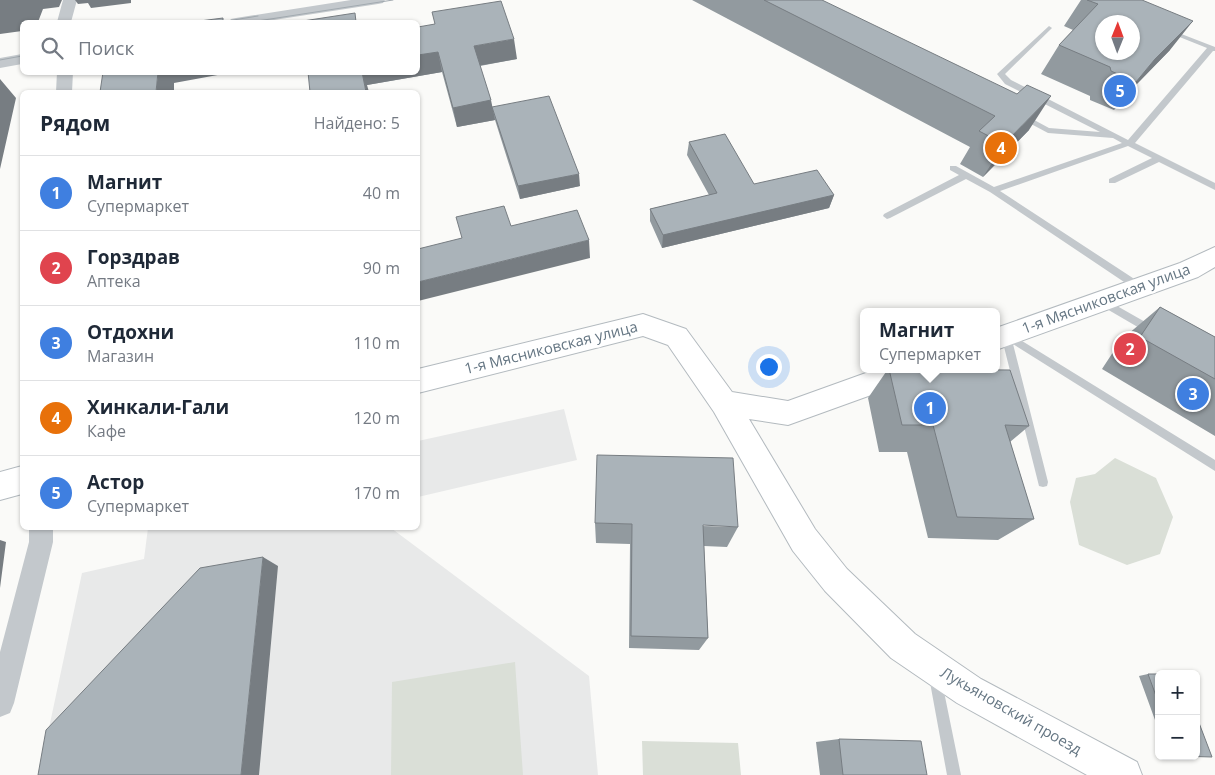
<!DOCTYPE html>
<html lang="ru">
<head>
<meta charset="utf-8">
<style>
  :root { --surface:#fff; --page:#f2f2f3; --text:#1f2937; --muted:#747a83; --line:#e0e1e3; --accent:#db2777 }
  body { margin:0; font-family:"Open Sans",sans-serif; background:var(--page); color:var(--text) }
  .controls { position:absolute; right:15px; bottom:15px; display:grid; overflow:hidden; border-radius:8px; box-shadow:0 1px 4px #0004 }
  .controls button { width:45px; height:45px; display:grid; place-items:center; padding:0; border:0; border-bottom:1px solid var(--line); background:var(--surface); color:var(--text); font:25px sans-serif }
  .compass { position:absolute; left:1095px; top:15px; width:45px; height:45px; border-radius:50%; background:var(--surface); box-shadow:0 1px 4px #0004; rotate:1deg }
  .you { position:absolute; left:768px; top:366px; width:18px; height:18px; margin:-12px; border:4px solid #fff; border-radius:50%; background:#1a73e8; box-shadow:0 0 0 8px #1a73e833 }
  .badge { display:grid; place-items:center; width:32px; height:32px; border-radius:50%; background:var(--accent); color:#fff; font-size:16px; font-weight:700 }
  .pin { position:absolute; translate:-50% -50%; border:2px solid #fff; box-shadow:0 1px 5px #0006 }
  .popup { position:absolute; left:860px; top:308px; width:140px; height:65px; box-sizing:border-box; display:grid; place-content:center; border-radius:8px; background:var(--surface); filter:drop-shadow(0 1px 4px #0005); font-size:16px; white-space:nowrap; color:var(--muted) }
  .popup b { font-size:19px; color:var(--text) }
  .popup::after { content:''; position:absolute; left:50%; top:100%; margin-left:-10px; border:10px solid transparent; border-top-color:var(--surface) }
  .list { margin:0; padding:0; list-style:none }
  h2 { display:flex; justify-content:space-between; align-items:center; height:65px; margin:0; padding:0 20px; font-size:21px }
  h2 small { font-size:16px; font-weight:400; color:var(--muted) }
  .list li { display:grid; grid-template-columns:32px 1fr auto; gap:15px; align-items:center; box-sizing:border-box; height:75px; padding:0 20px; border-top:1px solid var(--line) }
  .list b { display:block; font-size:19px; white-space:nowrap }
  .list p { margin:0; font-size:16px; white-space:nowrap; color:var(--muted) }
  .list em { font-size:16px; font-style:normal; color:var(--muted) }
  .icon { flex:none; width:28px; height:28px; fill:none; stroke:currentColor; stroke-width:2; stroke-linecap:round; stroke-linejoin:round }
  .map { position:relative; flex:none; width:1215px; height:775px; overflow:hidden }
  .search { position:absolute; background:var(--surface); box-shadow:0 1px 4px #0004; left:20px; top:20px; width:400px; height:55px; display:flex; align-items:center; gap:12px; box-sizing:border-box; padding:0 18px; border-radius:8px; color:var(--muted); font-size:19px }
  .panel { position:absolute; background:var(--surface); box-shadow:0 1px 4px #0004; left:20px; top:90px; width:400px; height:440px; border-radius:8px }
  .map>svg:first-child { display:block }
  .built { fill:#e8e9e9 }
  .green { fill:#dadfd7 }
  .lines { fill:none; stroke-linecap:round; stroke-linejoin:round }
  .secondary-casing { stroke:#b3babf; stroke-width:2 }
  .lane { fill:#c3c8cc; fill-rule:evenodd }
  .street { fill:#c3c8cc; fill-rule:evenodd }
  .secondary { fill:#fff; fill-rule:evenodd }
  .tram { stroke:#a2aab0; stroke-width:1 }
  .wall { fill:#929a9f }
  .shaded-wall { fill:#777d82 }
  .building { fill:#aab3b9; stroke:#777d82; fill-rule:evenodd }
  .labels { text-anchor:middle; stroke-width:5; stroke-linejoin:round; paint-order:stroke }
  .street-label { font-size:15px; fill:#657683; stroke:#fff }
</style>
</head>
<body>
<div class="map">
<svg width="1215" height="775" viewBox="0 0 1215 775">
  <rect width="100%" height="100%" fill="#fafaf8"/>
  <path class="built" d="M564,409L577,460L418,497V441Z
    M148,528H391L589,676L598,775H39L82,573L144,559Z"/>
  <path class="green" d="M1115,458L1156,478L1173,517L1160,554L1127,565L1079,545L1070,502L1076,478L1095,474Z
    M515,662L523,775H391L392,682Z
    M642,741L738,743L741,775H643Z"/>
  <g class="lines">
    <defs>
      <path id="secondary" d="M1215,247V267L1198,277L996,350V328L1180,263Z
        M643,314L686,329L732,392L788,401L877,369H924L921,377L788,425L749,419L815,529L847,569L915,634L981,679L1137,762L1142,775H1087L957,703L891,658L825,591L793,551L714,412L668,345L643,336L418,393V369Z
        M22,466V494L0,500V472Z"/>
    </defs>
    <use href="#secondary" class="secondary-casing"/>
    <path class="lane" d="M1049,26L1052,28L1051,29L1005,74L1011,80L1128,140L1207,48L1167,32V30H1171L1215,47V51H1213L1135,143L1215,183V190L1159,162L1115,183H1109V179L1152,158L1128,146L1000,191L1142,284L1144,287L1142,290H1136L990,192L966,179L890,218L887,219L883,216L884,214L959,175L950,170V166H956L994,187L1122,143L1113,138L1048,133L1018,117L1019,115H1025L1049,128L1100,132L1005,84L997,74Z
      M1103,298L1154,327L1156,330L1154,333H1148L1100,305L1098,302L1100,299Z
      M1006,331L1215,460V471L1013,344L1048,482L1047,486L1043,487L1039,486L1001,335L1003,332Z
      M935,671L939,673L941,677L961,775H947L929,677L931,673Z"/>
    <path class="street" d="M63,0H77L71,22H57Z
      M351,0H385L383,3L378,4L261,22H229L231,19L236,18Z
      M22,54V64L0,68V58Z
      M57,72H73L72,92H56Z
      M29,528H53V542L14,703L10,713L0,717V652L29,542Z"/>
    <use href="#secondary" class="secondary"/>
    <path class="tram" d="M221,22L258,16
      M251,22L393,0
      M0,60L22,56"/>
  </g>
  <path class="wall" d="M692,0H822L1029,130L983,177L960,164L970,147Z
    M1081,0H1142L1170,50L1133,88L1114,110L1090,100V96L1041,74L1059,45L1073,30L1064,26Z
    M418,27L517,59L480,66L492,107L580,186L520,199L495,120L457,127L442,72L367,85L310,92Z
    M689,142L754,184L834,195L829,208L662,248L650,221V209L709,195L687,155Z
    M1160,307L1215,337V436L1102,369L1121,340Z
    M888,369H975L1029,426L1010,442L1034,519L998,540L928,538L907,452H879L868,398Z
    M595,523L738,527L727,547L704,546L708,638L699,650L629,648L630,544L596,543Z
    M1148,674H1159V731L1139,676Z
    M839,739L927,775H820L816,742Z"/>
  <path class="shaded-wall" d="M0,0H62L59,7L43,9L38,22H22V31L0,34Z
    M75,0H131V3L91,8L88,3L78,4Z
    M1193,21L1170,50L1133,88L1114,110L1136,82L1155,59Z
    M514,39L517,59L477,66L474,46Z
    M438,52L442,72L367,85L369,92H366L362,72H418V55Z
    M158,72H234L174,83V92H156Z
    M0,79L16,98L0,169Z
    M1051,96L1029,130L983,177L1004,144Z
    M491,100L495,120L457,127L453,108Z
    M579,174L580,186L520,199L518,186Z
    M834,195L829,208L662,248L663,235Z
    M589,240L590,258L418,301V282Z
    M0,540L6,542L0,588Z
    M263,557L278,566L259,775H241Z"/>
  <path class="building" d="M764,0H822L1017,94L1027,85L1051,96L1004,144L979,131L995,116Z
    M1087,0H1142L1193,21L1155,59L1136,82L1111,71L1110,67L1059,45L1098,4ZM1102,22H1132V52H1102Z
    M501,1L514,39L474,46L491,100L453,108L438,52L418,55V27L435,24L432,12Z
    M355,13L356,22H304L303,21Z
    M223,18V22H192Z
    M103,72H158L156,92H100Z
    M308,72H362L366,92H310Z
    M549,96L579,174L518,186L492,107Z
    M725,134L754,184L817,170L834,195L663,235L650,209L717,193L689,142Z
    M504,206L511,226L577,210L589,240L418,282V249L462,238L456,217Z
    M1160,307L1215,337V379L1140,337Z
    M889,369L1010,370L1029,426L1005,425L1034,519L957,517L933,425H902Z
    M597,455L733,458L738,527L703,525L708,638L631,636L632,524L595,523Z
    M263,557L241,775H38L46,730L200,568Z
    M1148,674H1159V704Z
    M1196,715L1212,757L1178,756H1196Z
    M839,739L921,741L927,775H843Z"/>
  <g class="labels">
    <g class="street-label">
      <text transform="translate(1106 299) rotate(-20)" y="5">1-я Мясниковская улица</text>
      <text transform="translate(551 348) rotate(-14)" y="5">1-я Мясниковская улица</text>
      <text transform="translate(1011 711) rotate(30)" y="5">Лукьяновский проезд</text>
    </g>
  </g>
</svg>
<div class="controls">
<button>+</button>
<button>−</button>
</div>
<svg class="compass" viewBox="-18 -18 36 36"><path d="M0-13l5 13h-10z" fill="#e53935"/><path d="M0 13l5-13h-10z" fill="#747a83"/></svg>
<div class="you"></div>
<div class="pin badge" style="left:930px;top:408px;background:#3f7fe0">1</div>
<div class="popup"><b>Магнит</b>Супермаркет</div>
<div class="pin badge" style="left:1130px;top:349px;background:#e0444e">2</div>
<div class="pin badge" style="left:1193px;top:394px;background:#3f7fe0">3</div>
<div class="pin badge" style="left:1001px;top:148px;background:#e8710a">4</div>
<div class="pin badge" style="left:1120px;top:91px;background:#3f7fe0">5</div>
<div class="search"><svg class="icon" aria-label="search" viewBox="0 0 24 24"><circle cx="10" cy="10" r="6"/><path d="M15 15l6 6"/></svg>Поиск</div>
<section class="panel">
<h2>Рядом<small>Найдено: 5</small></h2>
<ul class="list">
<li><span class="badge" style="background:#3f7fe0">1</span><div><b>Магнит</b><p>Супермаркет</p></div><em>40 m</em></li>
<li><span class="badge" style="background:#e0444e">2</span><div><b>Горздрав</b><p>Аптека</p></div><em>90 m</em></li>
<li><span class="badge" style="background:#3f7fe0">3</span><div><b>Отдохни</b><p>Магазин</p></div><em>110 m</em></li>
<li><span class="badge" style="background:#e8710a">4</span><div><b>Хинкали-Гали</b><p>Кафе</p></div><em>120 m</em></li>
<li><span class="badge" style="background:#3f7fe0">5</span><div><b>Астор</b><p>Супермаркет</p></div><em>170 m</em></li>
</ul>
</section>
</div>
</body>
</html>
